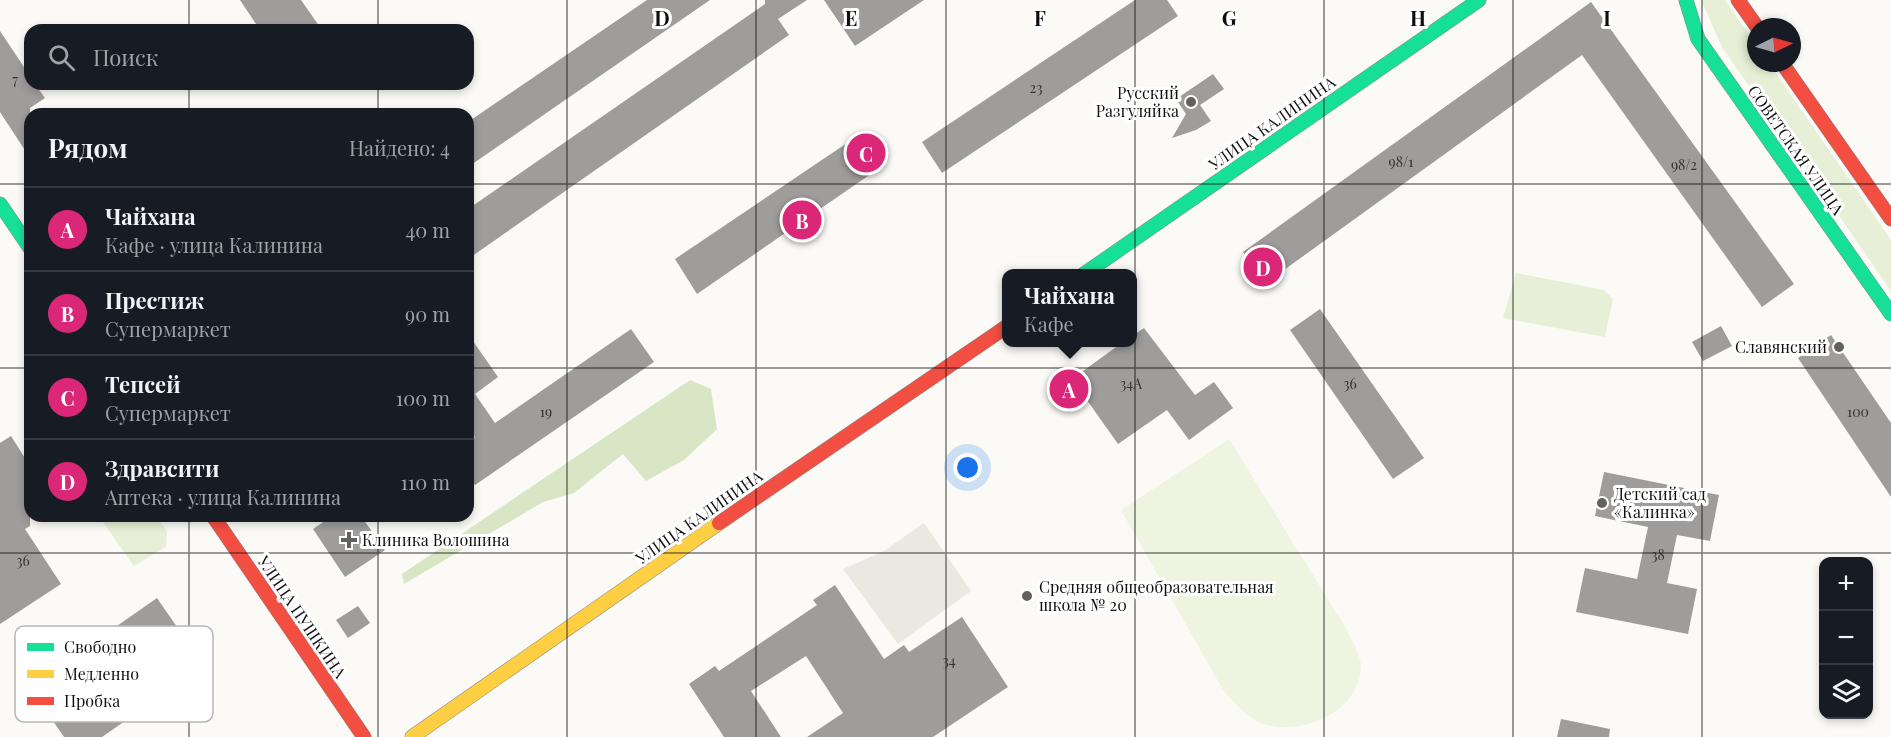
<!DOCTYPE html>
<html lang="ru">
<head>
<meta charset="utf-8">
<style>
  :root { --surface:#171b24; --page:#20242c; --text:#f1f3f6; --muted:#9ea1a6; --line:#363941; --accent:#db2777 }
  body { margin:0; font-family:"Playfair Display",serif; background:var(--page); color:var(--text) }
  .controls { position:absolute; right:18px; bottom:18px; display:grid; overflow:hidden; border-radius:12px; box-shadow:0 3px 9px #0003 }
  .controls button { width:54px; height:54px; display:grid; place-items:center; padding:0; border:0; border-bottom:2px solid var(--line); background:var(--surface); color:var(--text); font:30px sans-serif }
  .compass { position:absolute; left:1747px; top:18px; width:54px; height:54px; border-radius:50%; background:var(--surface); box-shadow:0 3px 9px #0003; rotate:85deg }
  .you { position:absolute; left:968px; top:468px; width:21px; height:21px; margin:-15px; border:4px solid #fff; border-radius:50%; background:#1a73e8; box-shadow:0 0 0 9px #1a73e833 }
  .badge { display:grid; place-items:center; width:39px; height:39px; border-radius:50%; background:var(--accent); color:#fff; font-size:20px; font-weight:700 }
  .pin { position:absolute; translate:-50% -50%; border:3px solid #fff; box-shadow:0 2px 6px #0006 }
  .popup { position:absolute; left:1002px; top:269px; width:135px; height:78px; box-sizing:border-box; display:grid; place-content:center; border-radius:12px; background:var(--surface); filter:drop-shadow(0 2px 4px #0005); font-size:20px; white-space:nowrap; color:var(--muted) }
  .popup b { font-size:22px; color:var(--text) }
  .popup::after { content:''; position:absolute; left:50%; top:100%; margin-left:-12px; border:12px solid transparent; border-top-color:var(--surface) }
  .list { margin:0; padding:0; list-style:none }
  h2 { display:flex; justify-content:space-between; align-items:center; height:78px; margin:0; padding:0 24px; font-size:26px }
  h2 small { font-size:20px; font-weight:400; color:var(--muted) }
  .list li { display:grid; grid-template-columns:39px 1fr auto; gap:18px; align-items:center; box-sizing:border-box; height:84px; padding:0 24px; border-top:2px solid var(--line) }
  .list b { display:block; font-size:22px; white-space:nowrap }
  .list p { margin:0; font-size:20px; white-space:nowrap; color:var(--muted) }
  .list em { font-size:20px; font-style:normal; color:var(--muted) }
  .icon { flex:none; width:33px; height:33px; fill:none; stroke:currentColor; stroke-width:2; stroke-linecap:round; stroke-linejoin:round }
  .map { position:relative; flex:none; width:1891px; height:737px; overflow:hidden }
  .search { position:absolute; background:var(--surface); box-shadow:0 3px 9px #0003; left:24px; top:24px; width:450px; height:66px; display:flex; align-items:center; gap:15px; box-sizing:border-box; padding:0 21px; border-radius:18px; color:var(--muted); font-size:22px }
  .panel { position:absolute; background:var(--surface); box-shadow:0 3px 9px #0003; left:24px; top:108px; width:450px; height:414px; border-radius:18px }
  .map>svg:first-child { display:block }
  .green { fill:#e7f0d7 }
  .forest { fill:#d8e6c6 }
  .pitch { fill:#eff4e1 }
  .plaza { fill:#ebe8e1 }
  .building { fill:#9f9d9b }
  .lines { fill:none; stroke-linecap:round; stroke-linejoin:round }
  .fast-casing { stroke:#8c8b8a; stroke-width:15 }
  .slow-casing { stroke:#8c8b8a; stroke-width:15 }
  .jam-casing { stroke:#8c8b8a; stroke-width:15 }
  .fast { stroke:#16e098; stroke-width:14 }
  .slow { stroke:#ffcf43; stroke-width:14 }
  .jam { stroke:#f24e42; stroke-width:14 }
  .grid { fill:none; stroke:#0f0f0f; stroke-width:1.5; stroke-opacity:0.55 }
  .poi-dot { fill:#626160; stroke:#fff; stroke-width:2 }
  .labels { text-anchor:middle; stroke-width:6; stroke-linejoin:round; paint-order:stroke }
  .number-label { font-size:14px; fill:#333232 }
  .poi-label { font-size:16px; fill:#0f0f0f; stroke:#fff; text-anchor:start }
  .street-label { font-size:16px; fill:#0f0f0f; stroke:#fff }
  .key { fill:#fff; stroke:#b7b7b7; stroke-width:1.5 }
  .key-label { font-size:16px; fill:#0f0f0f }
  .grid-label { font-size:20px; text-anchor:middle; font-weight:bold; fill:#0f0f0f; stroke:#fff; stroke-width:6; stroke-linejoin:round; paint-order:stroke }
</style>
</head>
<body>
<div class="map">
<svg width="1891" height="737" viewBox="0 0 1891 737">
  <rect width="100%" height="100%" fill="#fbfaf6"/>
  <path class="green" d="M1701,0H1725L1756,44V63H1769L1891,240V291L1722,47Z
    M1516,273L1604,290L1613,299L1605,337L1503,318Z
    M103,516H156L167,531L166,547L134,566L100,518Z"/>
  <path class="forest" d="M690,380L711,389L717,429L684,460L646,481L623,454L574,493L543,502L404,584L402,574Z"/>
  <path class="pitch" d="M1229,439L1347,630C1352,641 1362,657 1361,669C1357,714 1300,737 1261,723C1246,717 1234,702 1223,690L1121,510Z"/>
  <path class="plaza" d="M924,523L971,591L898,644L843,569L884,551Z"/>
  <path class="building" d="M240,0H301L322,30H260Z
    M647,0H710L468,167V122Z
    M765,0H807L778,19L789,35L468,259V209L765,4Z
    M824,0H924L855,46Z
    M1135,0H1167L1178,16L942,173L922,142Z
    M1591,2L1794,284L1762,307L1582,55L1266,283L1243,252Z
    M0,31L30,76V84H35L45,98L30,108V158L0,112Z
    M1213,74L1224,89L1200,105L1211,121L1196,130L1172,138L1186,114L1176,99Z
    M856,137L878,169L697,294L675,259Z
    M1320,309L1424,458L1393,479L1290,330Z
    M1721,326L1732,346L1703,361L1692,342Z
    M1144,328L1195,395L1214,382L1233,408L1189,440L1167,410L1118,444L1072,379L1123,342H1132V336Z
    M631,329L654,362L475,485L468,476V442L475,437L468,427V334L498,377L475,394L495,423Z
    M1831,335L1891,423V497L1798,358Z
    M11,436L30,466V526L25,529L61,584L0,624V443Z
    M1604,472L1719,495L1710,541L1677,535L1667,583L1697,589L1688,634L1576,612L1585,568L1637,579L1648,527L1595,516Z
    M332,516H361L385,550L345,577L313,529Z
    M835,585L884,659L904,645L909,652L962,617L1008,687L933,737H807L843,713L806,656L751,691L781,737H724L689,684L715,666L719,671L817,605L813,600Z
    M157,598L204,666L102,737H64L53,721L118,675L94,642Z
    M358,606L370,623L348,638L336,620Z
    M1561,719L1610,729L1609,737H1557Z"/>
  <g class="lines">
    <defs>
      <path id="fast" d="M1686,0L1698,39L1891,314
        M0,204L30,248
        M1084,274L1479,0"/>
      <path id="slow" d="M412,737L719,523"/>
      <path id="jam" d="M1738,0L1757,27
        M1782,63L1891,219
        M213,516L364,737
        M719,523L1006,327"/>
    </defs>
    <use href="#fast" class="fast-casing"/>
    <use href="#slow" class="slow-casing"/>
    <use href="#jam" class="jam-casing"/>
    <use href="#fast" class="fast"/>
    <use href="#slow" class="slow"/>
    <use href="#jam" class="jam"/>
  </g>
  <path class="grid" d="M189,0V30M378,0V30M567,0V737M756,0V737M946,0V737M1135,0V737M1324,0V737M1513,0V737M1702,0V737M189,84V114M378,84V114M0,184H30M468,184H1891M0,368H30M468,368H1891M189,516V737M378,516V737M0,553H1891"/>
  <g class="poi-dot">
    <circle cx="1191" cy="102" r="6"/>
    <circle cx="1839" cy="347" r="6"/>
    <circle cx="1602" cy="503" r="6"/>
    <path d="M346 531h6v6h6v6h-6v6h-6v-6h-6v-6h6z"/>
    <circle cx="1027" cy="596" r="6"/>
  </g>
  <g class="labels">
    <g class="number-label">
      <text x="15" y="85">7</text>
      <text x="1036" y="93">23</text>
      <text x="1401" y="167">98/1</text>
      <text x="1684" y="170">98/2</text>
      <text x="1131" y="389">34А</text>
      <text x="1350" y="389">36</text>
      <text x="546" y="417">19</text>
      <text x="1858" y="417">100</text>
      <text x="1658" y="560">38</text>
      <text x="23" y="566">36</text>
      <text x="949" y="666">34</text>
    </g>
    <g class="poi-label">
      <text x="1179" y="99" text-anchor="end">Русский<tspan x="1179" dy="18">Разгуляйка</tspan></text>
      <text x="1827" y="353" text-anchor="end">Славянский</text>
      <text x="1614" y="500">Детский сад<tspan x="1614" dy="18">«Калинка»</tspan></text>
      <text x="362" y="546">Клиника Волошина</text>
      <text x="1039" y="593">Средняя общеобразовательная<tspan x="1039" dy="18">школа № 20</tspan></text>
    </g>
    <g class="street-label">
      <text transform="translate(1272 123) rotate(-35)" y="6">УЛИЦА КАЛИНИНА</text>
      <text transform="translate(1796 150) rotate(55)" y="6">СОВЕТСКАЯ УЛИЦА</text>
      <text transform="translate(699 517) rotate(-35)" y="6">УЛИЦА КАЛИНИНА</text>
      <text transform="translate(302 617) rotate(56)" y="6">УЛИЦА ПУШКИНА</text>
    </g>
  </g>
  <rect x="15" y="626" width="198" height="96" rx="9" class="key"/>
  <rect x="27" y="643" width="27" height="8" fill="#16e098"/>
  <rect x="27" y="670" width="27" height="8" fill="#ffcf43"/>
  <rect x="27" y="697" width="27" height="8" fill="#f24e42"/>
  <g class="key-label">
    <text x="64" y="653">Свободно</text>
    <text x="64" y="680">Медленно</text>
    <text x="64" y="707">Пробка</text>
  </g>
  <g class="grid-label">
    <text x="662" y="26">D</text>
    <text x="851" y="26">E</text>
    <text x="1040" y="26">F</text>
    <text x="1229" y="26">G</text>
    <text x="1418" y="26">H</text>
    <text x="1607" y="26">I</text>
  </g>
</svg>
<div class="controls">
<button>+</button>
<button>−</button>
<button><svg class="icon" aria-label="layers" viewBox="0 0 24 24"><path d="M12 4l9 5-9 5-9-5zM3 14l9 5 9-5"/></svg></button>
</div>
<svg class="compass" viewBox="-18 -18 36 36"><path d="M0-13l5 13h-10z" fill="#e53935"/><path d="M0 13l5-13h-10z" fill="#9ea1a6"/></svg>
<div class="you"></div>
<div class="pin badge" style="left:1069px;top:389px">A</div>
<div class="popup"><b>Чайхана</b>Кафе</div>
<div class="pin badge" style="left:802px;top:220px">B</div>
<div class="pin badge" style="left:866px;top:153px">C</div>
<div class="pin badge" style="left:1263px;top:267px">D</div>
<div class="search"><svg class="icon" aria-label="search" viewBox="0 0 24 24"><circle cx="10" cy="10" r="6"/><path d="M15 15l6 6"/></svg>Поиск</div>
<section class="panel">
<h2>Рядом<small>Найдено: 4</small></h2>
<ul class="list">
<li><span class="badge">A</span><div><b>Чайхана</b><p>Кафе · улица Калинина</p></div><em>40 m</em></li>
<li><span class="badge">B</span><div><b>Престиж</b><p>Супермаркет</p></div><em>90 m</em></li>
<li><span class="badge">C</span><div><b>Тепсей</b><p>Супермаркет</p></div><em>100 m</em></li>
<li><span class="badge">D</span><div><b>Здравсити</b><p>Аптека · улица Калинина</p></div><em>110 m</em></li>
</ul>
</section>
</div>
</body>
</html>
